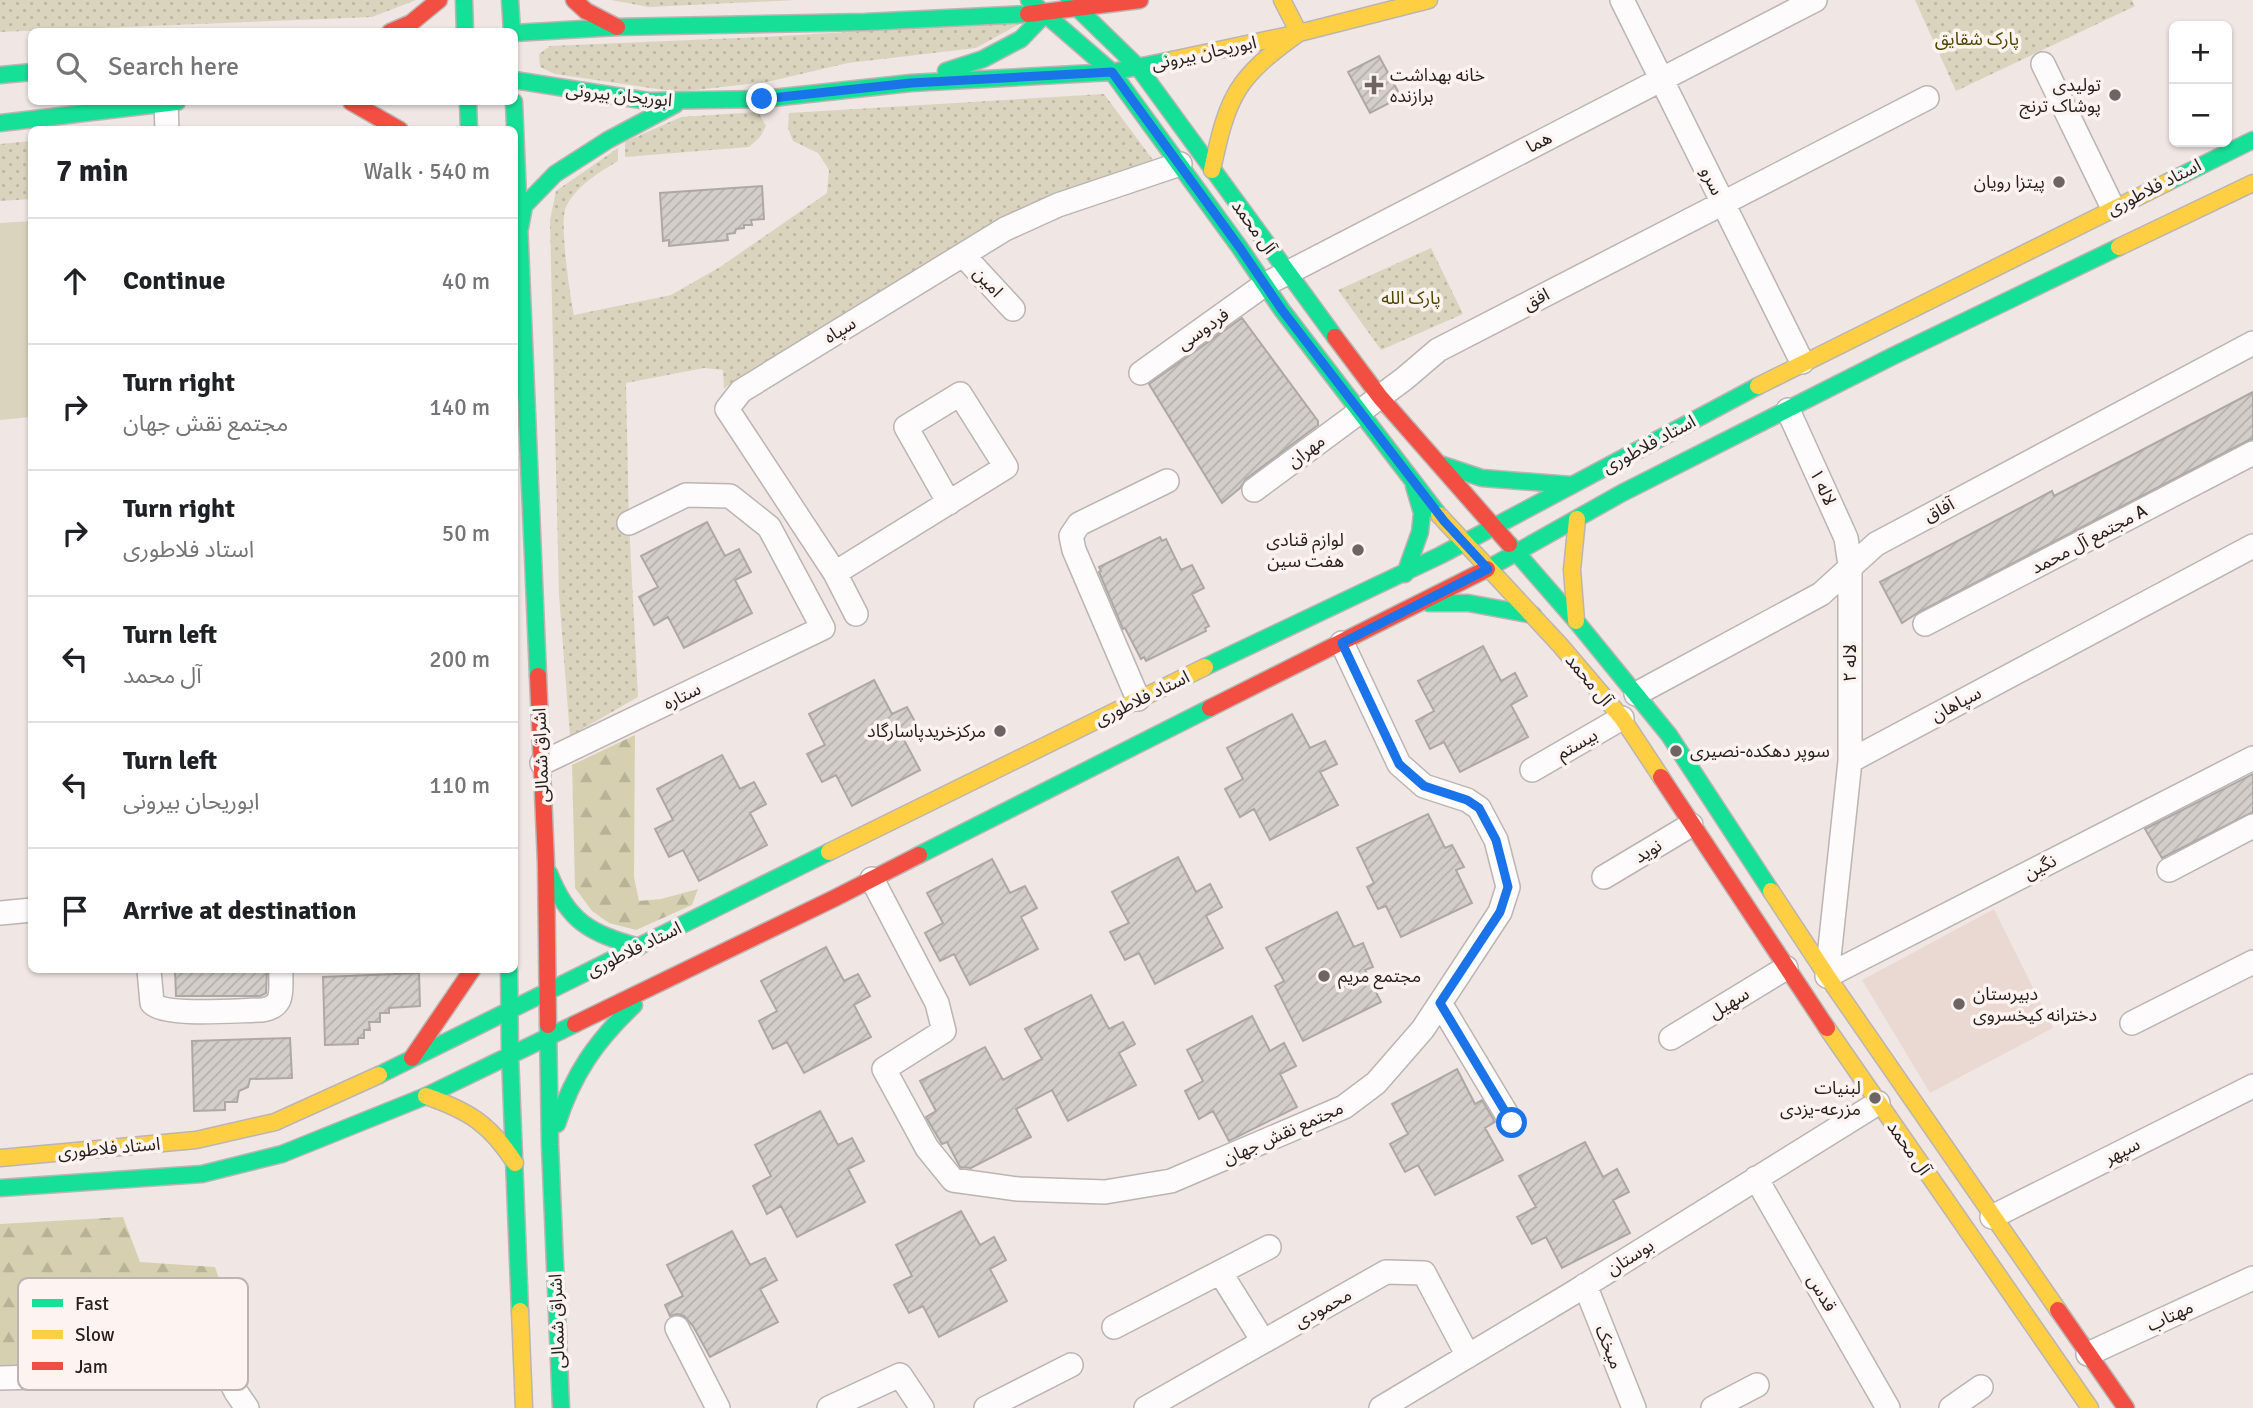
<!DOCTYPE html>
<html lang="en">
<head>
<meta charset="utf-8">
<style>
  :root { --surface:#fff; --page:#f6f6f6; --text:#202124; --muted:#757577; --line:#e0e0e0 }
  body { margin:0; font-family:Signika,"Noto Sans Arabic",sans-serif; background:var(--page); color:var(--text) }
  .controls { position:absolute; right:21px; top:21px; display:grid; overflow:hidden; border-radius:10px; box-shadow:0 2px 5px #0004 }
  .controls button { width:63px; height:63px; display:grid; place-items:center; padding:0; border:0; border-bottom:2px solid var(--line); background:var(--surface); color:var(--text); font:35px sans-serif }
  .stop { position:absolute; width:21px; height:21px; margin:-16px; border:5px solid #1a73e8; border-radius:50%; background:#fff }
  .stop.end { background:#1a73e8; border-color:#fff; box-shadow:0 2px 7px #0008 }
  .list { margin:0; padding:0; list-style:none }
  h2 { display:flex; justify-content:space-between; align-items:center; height:91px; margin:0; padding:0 28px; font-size:30px }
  h2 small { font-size:23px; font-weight:400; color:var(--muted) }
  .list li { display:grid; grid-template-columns:46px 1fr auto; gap:21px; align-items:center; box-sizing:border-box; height:126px; padding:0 28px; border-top:2px solid var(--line) }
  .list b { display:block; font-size:26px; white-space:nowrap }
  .list p { margin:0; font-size:23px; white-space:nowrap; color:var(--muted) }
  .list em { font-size:23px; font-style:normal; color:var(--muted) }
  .icon { flex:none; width:38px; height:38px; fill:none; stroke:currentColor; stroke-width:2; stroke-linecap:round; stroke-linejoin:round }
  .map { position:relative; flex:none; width:2253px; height:1408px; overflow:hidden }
  .search { position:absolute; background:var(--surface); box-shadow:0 2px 5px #0004; left:28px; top:28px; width:490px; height:77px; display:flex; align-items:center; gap:18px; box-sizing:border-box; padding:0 24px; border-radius:10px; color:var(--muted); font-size:26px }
  .panel { position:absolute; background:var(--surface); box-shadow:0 2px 5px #0004; left:28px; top:126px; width:490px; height:847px; border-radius:10px }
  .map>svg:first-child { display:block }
  .built { fill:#ead9d3 }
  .grass { fill:url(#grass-dots) }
  .forest { fill:url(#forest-firs) }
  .pitch { fill:#dad4be }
  .building { fill:url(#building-hatch); stroke:#aea8a5; stroke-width:2 }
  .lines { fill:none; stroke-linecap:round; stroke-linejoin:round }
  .street-casing { stroke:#bbb4b2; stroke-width:26 }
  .fast-casing { stroke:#bbb4b2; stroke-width:19 }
  .slow-casing { stroke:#bbb4b2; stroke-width:19 }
  .jam-casing { stroke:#bbb4b2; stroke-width:19 }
  .street { stroke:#fdfbfb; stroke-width:23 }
  .fast { stroke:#16e098; stroke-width:16 }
  .slow { stroke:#ffcf43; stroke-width:16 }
  .jam { stroke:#f24e42; stroke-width:16 }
  .route { stroke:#1a73e8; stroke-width:9 }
  .poi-dot { fill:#6c6563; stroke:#fdf4f1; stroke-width:2.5 }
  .labels { text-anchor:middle; stroke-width:7; stroke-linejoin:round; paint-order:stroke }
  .park-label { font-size:18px; fill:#4e4600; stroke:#fdf4f1 }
  .street-label { font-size:18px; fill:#251f1d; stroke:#fdf4f1 }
  .poi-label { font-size:18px; fill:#251f1d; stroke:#fdf4f1; text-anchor:end }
  .key { fill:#fdf4f1; stroke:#bcb4b1; stroke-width:2 }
  .key-label { font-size:19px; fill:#251f1d }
</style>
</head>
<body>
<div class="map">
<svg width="2253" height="1408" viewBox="0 0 2253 1408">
  <defs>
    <pattern id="grass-dots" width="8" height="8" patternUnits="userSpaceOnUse" patternTransform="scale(1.75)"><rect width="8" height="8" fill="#dad4be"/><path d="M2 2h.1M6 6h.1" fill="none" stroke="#bbb6a3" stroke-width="1.8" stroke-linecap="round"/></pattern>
    <pattern id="forest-firs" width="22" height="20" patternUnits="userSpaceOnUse" patternTransform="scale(1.75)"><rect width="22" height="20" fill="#d7d0b0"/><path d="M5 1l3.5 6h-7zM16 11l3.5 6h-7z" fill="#b8b297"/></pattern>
    <pattern id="building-hatch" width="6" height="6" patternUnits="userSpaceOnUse" patternTransform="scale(1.75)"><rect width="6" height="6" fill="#d3ceca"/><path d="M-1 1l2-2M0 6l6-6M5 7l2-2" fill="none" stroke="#b5b0ad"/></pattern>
  </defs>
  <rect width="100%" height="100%" fill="#f0e7e4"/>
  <path class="built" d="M1994,909L2053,1028L1930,1093L1862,980Z"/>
  <path class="grass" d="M0,0H416L372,17L0,32Z
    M611,0H797L649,7Z
    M1915,0H2132L2135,6L1956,91Z
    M1023,22L976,48L848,63L767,82L678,92L555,74L540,67L539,54L550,46L762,37Z
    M1104,94L1153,160L1029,204L724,388L723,370L704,368L626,383L629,523L638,697L570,736L559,595L550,220L556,191L618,148V161C598,173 576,186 566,207C559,221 570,297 574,315L671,295L720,267L827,193L829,170L818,153L793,141L788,128L789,113Z
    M758,112L766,126L760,137L749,147L625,157V142L681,117Z
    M31,141V199L0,201V144Z
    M1431,248L1463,314L1381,350L1338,290Z"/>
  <path class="forest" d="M635,735L634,877L639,901L661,899L698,889L692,905L636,930L609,923L592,911L575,888L572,765Z
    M123,1217L140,1262L215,1267L248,1362L0,1366V1224Z"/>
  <path class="pitch" d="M31,221V417L0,420V223Z"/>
  <path class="building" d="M1379,56L1401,97L1370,113L1348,72Z
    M762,186L764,219L751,220L752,225H744V228L736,229L735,233L727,234L728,240L669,246V240L663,241L660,193Z
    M1242,318L1318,421V425L1246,479L1240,488L1222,503L1149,384Z
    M2253,392V439L2247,441L1919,612L1902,623L1880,582L2052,491L2054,496Z
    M707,522L725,556L739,549L751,572L735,580L752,613L684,648L668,617L654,625L639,597L658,587L641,556Z
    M1160,537L1162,541L1166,539L1181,570L1192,565L1204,588L1192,594L1209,626L1205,628L1206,631L1146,661L1144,657L1141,659L1125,628L1123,629L1099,572L1101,571L1099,567Z
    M1483,646L1501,681L1515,673L1527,696L1511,705L1528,737L1460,772L1444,742L1430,749L1416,721L1434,711L1418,681Z
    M874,680L892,714L907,707L919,729L903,738L920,770L852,806L836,775L822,782L807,754L825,745L809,714Z
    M1292,714L1310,748L1325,741L1337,764L1320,772L1338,805L1270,840L1254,809L1240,817L1225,789L1243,779L1227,748Z
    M722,755L740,789L754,782L766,804L750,813L767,845L699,881L683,850L669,857L655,829L673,820L657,789Z
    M2253,774V812L2162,858L2145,829Z
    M1428,814L1445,848L1452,845L1464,867L1456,870L1472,903L1401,937L1386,906L1378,909L1367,887L1374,883L1357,848Z
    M1178,857L1196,892L1210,884L1222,907L1206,916L1223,948L1155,984L1139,953L1125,960L1110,932L1129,923L1112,892Z
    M992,859L1010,893L1025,886L1037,908L1021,917L1038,949L970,985L954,954L940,961L925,933L943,923L927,893Z
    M1337,912L1354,947L1363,943L1373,967L1365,970L1381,1002L1303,1041L1275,986L1284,981L1266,948Z
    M826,947L844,981L858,974L870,996L854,1005L871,1037L804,1073L787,1042L773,1049L759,1021L777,1011L761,981Z
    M175,970H267L266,993L260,996H176Z
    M419,973L420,1006L389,1008V1013H380V1022H369L370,1030H364V1038H358V1044L325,1045L323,977Z
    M1091,995L1109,1029L1123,1022L1135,1044L1119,1053L1136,1085L1068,1121L1052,1090L1016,1109L1031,1137L971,1168L960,1167L947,1142L942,1144L926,1117L936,1111L920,1081L985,1047L1003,1080L1042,1059L1025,1029Z
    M1252,1016L1270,1051L1284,1043L1296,1066L1280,1074L1297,1107L1229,1141L1213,1111L1199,1119L1185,1091L1203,1081L1187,1050Z
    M290,1038L292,1078L250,1079L248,1087L239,1091L237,1102H225V1110L194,1111L192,1041Z
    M1457,1069L1475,1104L1482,1100L1495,1122L1485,1128L1503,1160L1435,1195L1418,1165L1405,1172L1390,1144L1408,1134L1392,1104Z
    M820,1111L838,1145L852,1138L864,1161L848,1169L865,1202L797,1237L781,1206L767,1214L753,1186L771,1176L755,1145Z
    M1585,1142L1603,1177L1617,1169L1629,1192L1613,1200L1630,1233L1562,1268L1546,1237L1532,1244L1517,1217L1536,1207L1519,1176Z
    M961,1211L980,1245L994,1237L1006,1260L990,1269L1007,1301L939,1337L923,1306L909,1313L894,1285L912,1276L896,1245Z
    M732,1231L750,1265L765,1258L777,1280L760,1289L778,1322L710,1357L693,1326L684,1316L677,1314L670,1316L665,1305L683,1296L667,1265Z"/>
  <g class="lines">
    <defs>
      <path id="street" d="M1622,0L1802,362
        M2043,64L2113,208
        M166,103L167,130
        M963,255L1013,309
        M1141,373L1264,285L1815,0
        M1788,410L1846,538L1850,565V761
        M1254,490L1404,379L1438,350L1927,98
        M835,573L1006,467L960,394L906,427L949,503
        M856,614L835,573L727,409L741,391L1005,229L1058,205L1180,164
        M1925,624L2253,453
        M1636,694L1821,594L1876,544L2253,343
        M1138,699L1074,550L1071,536L1079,524L1167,481
        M542,763L823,628L769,527L730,496L686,495L629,523
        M1532,770L1622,718
        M2169,870L2253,826
        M1604,877L1691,825
        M872,879L937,1003L944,1031L884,1069L927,1148L953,1180L1018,1189L1105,1192L1171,1181L1344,1107L1376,1083L1423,1029L1500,912L1508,887L1496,840L1479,808L1467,800L1424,786L1399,764L1342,643
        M0,913L32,910
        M149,970L152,1003C165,1017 240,1010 262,1010C286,1006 280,990 281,970
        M1827,976L1850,761L2253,546
        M1827,976L2253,758
        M1440,1003L1512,1123
        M2132,1023L2253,962
        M1671,1038L1786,968
        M1756,1178L1888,1408
        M1992,1217L2253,1086
        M1220,1272L1263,1341
        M1585,1285L1634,1408
        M1114,1327L1269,1247
        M677,1328L718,1408
        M2088,1354L2253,1278
        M0,1378L226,1372L236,1392L247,1408
        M829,1408L900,1375L922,1408
        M986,1408L1071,1365
        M1146,1408L1386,1272L1424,1273L1468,1356
        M1381,1408L1573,1293L1878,1103
        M1713,1408L1757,1385
        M1951,1408L1981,1387"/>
      <path id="fast" d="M464,0L465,32
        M510,0L512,32
        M1029,0L1112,72L1240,248L1282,310L1439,515
        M1069,0L1138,67L1335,337
        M514,33L617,27L865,22L1028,14
        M946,71L983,59L1021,39L1046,13
        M0,75L32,72
        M514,80L648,101L762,99L911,83L1112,72L1172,60
        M468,102L469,130
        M514,102L538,676
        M0,123L177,102
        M2168,182L2253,140
        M520,228L524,206L555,174L608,140L676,104
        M1440,464L1482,478L1572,485
        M1509,544L1576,621L1669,735L1771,891
        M1487,569L1622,493L1893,356L2119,247
        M1405,574L1420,532L1422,513L1414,486
        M1429,603H1468L1533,615
        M1205,667L1441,555L1758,386
        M919,855L1210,708
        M549,873C568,922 590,933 639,947
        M509,970L510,1055L520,1311
        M548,1025L550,1145L561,1408
        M379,1075L829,852
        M557,1124C573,1074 596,1041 634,1005
        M0,1188L202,1174L282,1154L426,1096L575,1024"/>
      <path id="slow" d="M1172,60L1299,33L1429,0
        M1212,170C1228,95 1236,78 1299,33L1282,0
        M2119,247L2253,183
        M1758,386L2168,182
        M1439,515L1560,645L1622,718L1661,777
        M1576,621L1572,570L1577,519
        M829,852L1205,667
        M1771,891L1827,976L2058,1310
        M1827,1028L2090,1408
        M426,1096C469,1111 490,1124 515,1163
        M0,1158L196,1140L275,1122L379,1075
        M520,1311L524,1408"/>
      <path id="jam" d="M574,0L586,11L617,27
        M1028,14L1140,0
        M390,32L411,23L439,0
        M351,102L400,130
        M1335,337L1380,397L1509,544
        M538,676L546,863L548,1025
        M1210,708L1487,569
        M1661,777L1827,1028
        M575,1024L835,898L919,855
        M412,1058L472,970
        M2058,1310L2126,1408"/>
    </defs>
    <use href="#street" class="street-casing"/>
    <use href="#fast" class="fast-casing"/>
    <use href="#slow" class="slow-casing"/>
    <use href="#jam" class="jam-casing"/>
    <use href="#street" class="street"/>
    <use href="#fast" class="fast"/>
    <use href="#slow" class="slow"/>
    <use href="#jam" class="jam"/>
  </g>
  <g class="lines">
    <path class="route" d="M762,99L911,83L1112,72L1240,248L1282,310L1444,521L1488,569L1342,643L1399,764L1424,786L1467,800L1479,808L1496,840L1508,887L1500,912L1440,1003L1512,1123"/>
  </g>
  <g class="poi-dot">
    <path d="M1370.5 74.5h7v7h7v7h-7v7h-7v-7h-7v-7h7z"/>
    <circle cx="2115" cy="95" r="7"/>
    <circle cx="2059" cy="182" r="7"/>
    <circle cx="1358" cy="550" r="7"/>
    <circle cx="1000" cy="731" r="7"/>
    <circle cx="1676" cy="751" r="7"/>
    <circle cx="1324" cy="976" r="7"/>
    <circle cx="1959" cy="1004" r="7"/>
    <circle cx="1875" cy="1098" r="7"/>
  </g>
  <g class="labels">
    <g class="park-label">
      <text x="1977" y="45">پارک شقایق</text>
      <text x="1411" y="304">پارک الله</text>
    </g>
    <g class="street-label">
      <text transform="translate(1204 53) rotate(-12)" y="6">ابوریحان بیرونی</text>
      <text transform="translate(619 95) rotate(6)" y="6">ابوریحان بیرونی</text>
      <text transform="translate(1539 142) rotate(-27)" y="6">هما</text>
      <text transform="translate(1712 181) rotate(64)" y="6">سرو</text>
      <text transform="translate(2154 187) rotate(-27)" y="6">استاد فلاطوری</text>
      <text transform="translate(1254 227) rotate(54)" y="6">آل محمد</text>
      <text transform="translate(988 282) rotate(47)" y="6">امین</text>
      <text transform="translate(1536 299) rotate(-27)" y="6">افق</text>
      <text transform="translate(1203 329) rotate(-35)" y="6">فردوسی</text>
      <text transform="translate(840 330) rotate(-31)" y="6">سپاه</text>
      <text transform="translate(1649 444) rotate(-28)" y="6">استاد فلاطوری</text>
      <text transform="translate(1306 451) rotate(-37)" y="6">مهران</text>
      <text transform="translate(1823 487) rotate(65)" y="6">لاله ۱</text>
      <text transform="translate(1939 510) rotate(-28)" y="6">آفاق</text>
      <text transform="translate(2089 539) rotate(-28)" y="6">مجتمع آل محمد A</text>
      <text transform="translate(1850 663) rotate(-90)" y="6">لاله ۲</text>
      <text transform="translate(1589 680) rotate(50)" y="6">آل محمد</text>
      <text transform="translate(682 696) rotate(-26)" y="6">ستاره</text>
      <text transform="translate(1142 698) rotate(-26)" y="6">استاد فلاطوری</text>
      <text transform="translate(1956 704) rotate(-28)" y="6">سپاهان</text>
      <text transform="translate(1577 744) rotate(-30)" y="6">بیستم</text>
      <text transform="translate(541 755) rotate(-92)" y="6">اشراق شمالی</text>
      <text transform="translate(1648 851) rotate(-31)" y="6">نوید</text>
      <text transform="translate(2040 867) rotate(-27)" y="6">نگین</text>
      <text transform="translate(634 949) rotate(-26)" y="6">استاد فلاطوری</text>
      <text transform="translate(1729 1003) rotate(-31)" y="6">سهیل</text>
      <text transform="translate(1283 1133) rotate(-24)" y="6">مجتمع نقش جهان</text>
      <text transform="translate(109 1148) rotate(-5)" y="6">استاد فلاطوری</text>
      <text transform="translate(1909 1148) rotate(55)" y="6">آل محمد</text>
      <text transform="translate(2122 1151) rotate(-27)" y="6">سپهر</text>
      <text transform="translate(1630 1257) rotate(-32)" y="6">بوستان</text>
      <text transform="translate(1822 1293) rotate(60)" y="6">قدس</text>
      <text transform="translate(1323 1308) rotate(-29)" y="6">محمودی</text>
      <text transform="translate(2170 1316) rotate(-25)" y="6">مهتاب</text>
      <text transform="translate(557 1321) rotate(-92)" y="6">اشراق شمالی</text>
      <text transform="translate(1609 1347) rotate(68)" y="6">میخک</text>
    </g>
    <g class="poi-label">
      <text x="1390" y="81" text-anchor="start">خانه بهداشت<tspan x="1390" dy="21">برازنده</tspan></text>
      <text x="2101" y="91">تولیدی<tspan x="2101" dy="21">پوشاک ترنج</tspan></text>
      <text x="2045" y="188">پیتزا رویان</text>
      <text x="1344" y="546">لوازم قنادی<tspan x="1344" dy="21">هفت سین</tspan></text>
      <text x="986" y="737">مرکزخریدپاسارگاد</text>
      <text x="1690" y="757" text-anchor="start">سوپر دهکده-نصیری</text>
      <text x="1338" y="982" text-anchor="start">مجتمع مریم</text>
      <text x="1973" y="1000" text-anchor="start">دبیرستان<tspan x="1973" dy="21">دخترانه کیخسروی</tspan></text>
      <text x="1861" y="1094">لبنیات<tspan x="1861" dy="21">مزرعه-یزدی</tspan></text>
    </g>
  </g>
  <rect x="18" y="1278" width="230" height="112" rx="10" class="key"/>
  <rect x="32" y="1299" width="31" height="8" fill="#16e098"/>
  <rect x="32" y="1330" width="31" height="9" fill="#ffcf43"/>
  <rect x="32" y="1362" width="31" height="8" fill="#f24e42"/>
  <g class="key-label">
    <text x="75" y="1310">Fast</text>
    <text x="75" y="1341">Slow</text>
    <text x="75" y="1373">Jam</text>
  </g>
</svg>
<div class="controls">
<button>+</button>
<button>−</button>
</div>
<div class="stop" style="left:1512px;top:1123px"></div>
<div class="stop end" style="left:762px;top:99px"></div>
<div class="search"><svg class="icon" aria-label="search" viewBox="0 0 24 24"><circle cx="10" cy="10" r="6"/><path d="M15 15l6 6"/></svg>Search here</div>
<section class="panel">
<h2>7 min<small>Walk · 540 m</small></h2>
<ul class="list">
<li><svg class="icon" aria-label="ahead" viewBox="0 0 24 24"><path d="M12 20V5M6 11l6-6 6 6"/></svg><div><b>Continue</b></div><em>40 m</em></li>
<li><svg class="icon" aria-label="right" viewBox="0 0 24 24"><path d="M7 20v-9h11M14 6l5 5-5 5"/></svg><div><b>Turn right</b><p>مجتمع نقش جهان</p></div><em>140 m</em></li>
<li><svg class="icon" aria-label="right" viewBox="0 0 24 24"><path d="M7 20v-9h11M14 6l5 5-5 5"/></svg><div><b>Turn right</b><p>استاد فلاطوری</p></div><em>50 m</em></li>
<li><svg class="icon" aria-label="left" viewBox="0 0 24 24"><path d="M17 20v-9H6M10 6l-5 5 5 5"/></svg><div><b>Turn left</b><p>آل محمد</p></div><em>200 m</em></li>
<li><svg class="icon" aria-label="left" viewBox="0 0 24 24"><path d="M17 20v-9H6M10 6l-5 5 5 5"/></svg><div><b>Turn left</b><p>ابوریحان بیرونی</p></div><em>110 m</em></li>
<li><svg class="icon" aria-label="arrive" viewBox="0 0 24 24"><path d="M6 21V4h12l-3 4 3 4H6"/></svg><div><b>Arrive at destination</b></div></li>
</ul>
</section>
</div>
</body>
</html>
